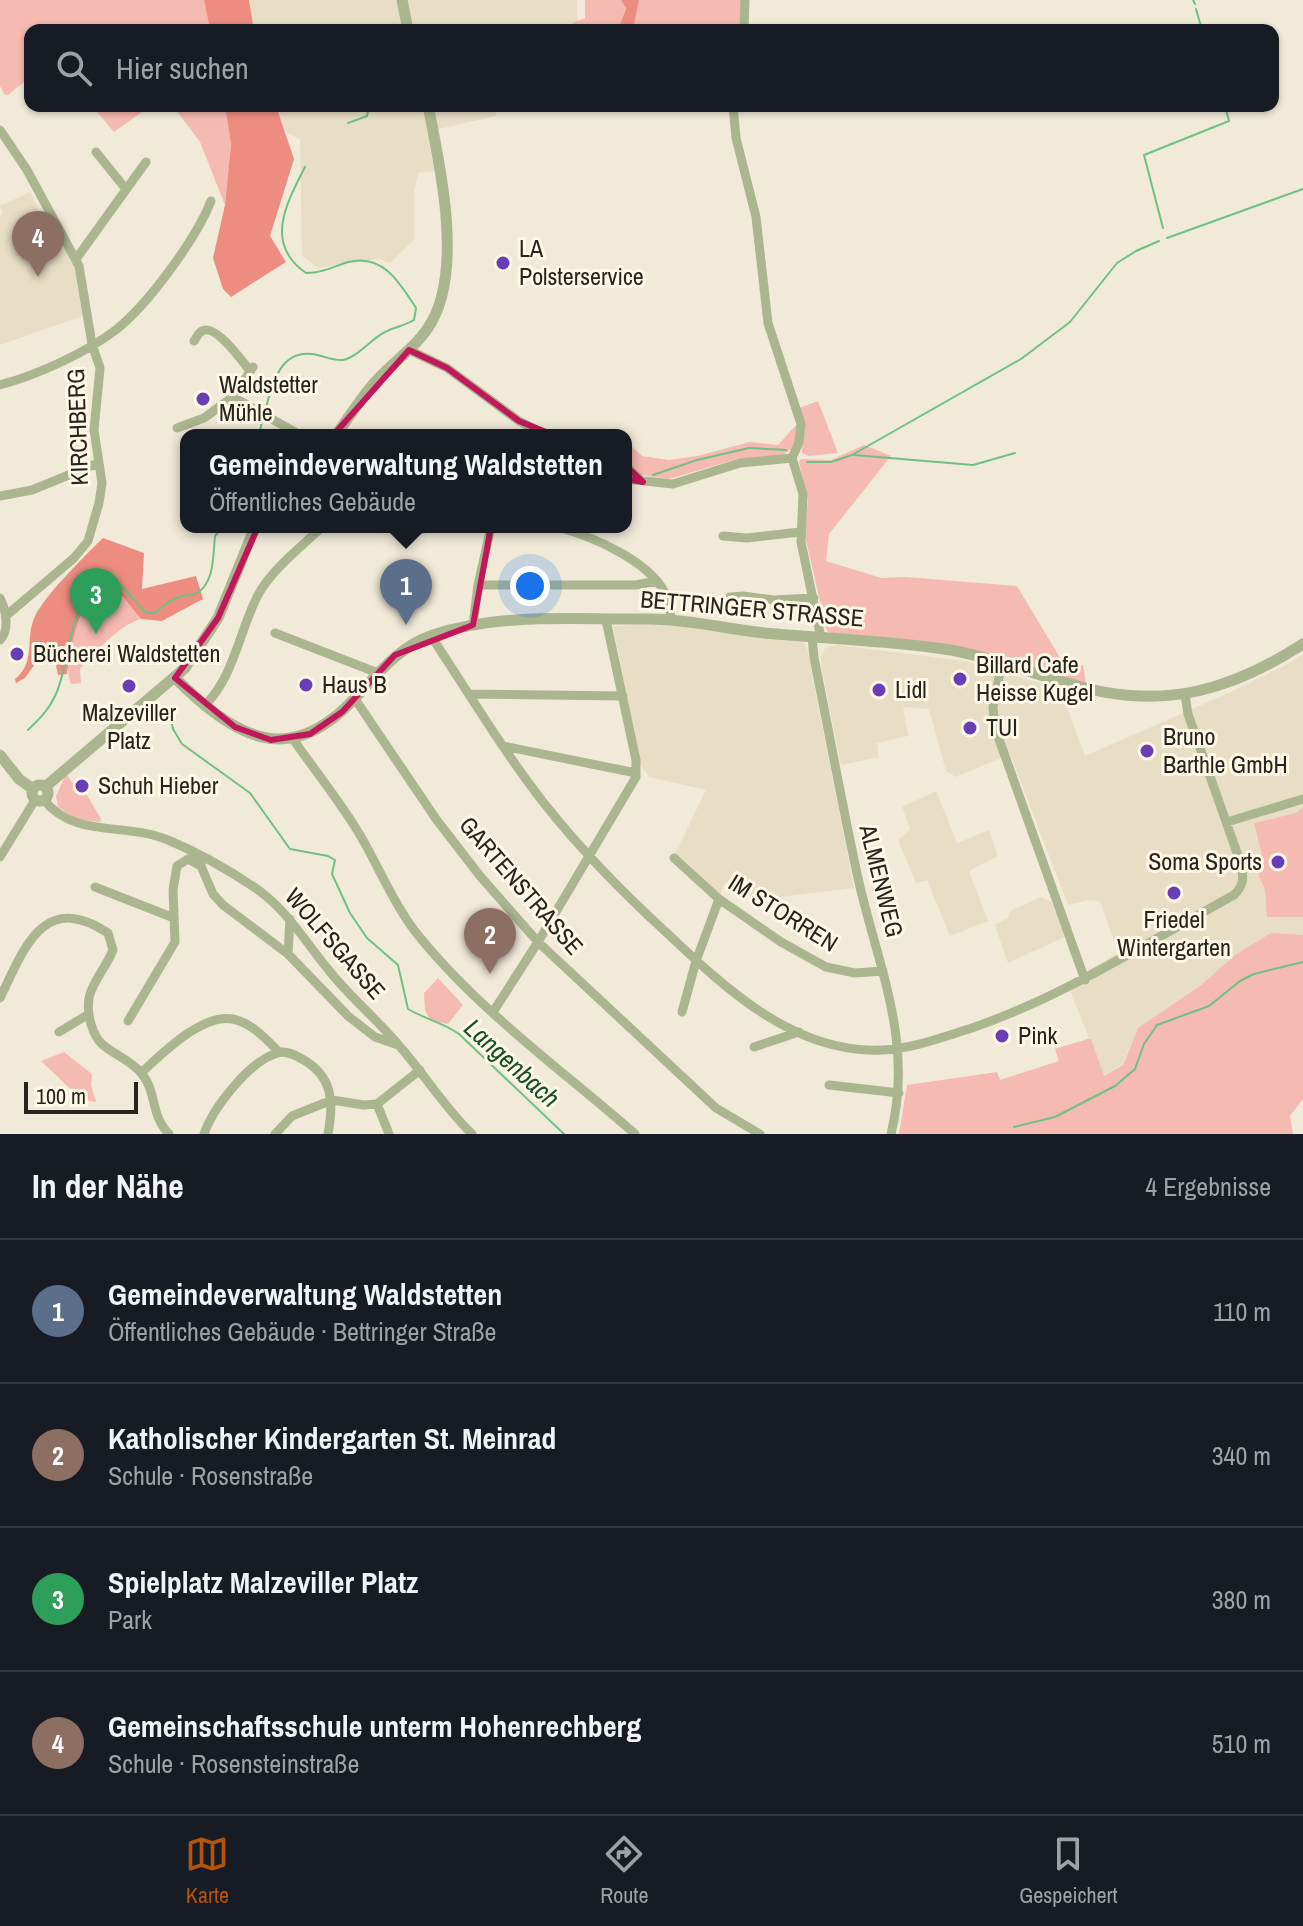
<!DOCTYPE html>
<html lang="de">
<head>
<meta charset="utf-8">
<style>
  :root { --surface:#171b24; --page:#20242c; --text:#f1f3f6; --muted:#9ea1a6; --line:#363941; --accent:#b45309 }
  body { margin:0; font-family:"Archivo Narrow",sans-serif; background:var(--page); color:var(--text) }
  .scale { position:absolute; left:24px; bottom:20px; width:114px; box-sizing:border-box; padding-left:8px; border:4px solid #26241d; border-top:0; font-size:22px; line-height:28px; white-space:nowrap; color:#26241d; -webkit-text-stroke:6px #fff8e6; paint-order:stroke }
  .you { position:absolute; left:530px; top:586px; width:28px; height:28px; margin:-20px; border:6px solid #fff; border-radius:50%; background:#1a73e8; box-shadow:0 0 0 12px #1a73e833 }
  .badge { display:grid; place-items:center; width:52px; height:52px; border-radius:50%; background:var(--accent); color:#fff; font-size:26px; font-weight:700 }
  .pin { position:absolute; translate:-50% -66px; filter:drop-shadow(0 2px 4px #0008) }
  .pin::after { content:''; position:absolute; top:42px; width:28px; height:24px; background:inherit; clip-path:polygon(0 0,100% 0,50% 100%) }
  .popup { position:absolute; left:180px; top:429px; width:452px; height:104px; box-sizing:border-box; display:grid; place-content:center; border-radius:16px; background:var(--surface); filter:drop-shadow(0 2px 6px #0005); font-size:26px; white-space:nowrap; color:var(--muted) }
  .popup b { font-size:30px; color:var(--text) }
  .popup::after { content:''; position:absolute; left:50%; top:100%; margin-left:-16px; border:16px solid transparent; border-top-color:var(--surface) }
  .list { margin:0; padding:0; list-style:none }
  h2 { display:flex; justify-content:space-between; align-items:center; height:104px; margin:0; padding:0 32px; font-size:34px }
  h2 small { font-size:26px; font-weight:400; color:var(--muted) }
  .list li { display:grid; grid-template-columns:52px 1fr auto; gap:24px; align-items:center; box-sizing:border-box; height:144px; padding:0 32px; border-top:2px solid var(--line) }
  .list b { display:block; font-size:30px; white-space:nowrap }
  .list p { margin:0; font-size:26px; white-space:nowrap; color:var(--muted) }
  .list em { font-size:26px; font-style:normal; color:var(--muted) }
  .icon { flex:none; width:44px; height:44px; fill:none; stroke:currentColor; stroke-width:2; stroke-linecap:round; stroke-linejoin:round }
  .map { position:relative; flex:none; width:1303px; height:1134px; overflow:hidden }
  .search { position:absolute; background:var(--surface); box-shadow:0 2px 6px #0004; left:24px; right:24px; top:24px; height:88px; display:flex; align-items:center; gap:20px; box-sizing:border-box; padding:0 28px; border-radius:16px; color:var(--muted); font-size:30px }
  .sheet { height:680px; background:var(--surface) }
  nav { display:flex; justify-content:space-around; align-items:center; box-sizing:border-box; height:112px; border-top:2px solid var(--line); background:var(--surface); font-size:22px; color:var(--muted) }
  nav a { display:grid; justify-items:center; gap:4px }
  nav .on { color:var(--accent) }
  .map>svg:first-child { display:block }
  .built { fill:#e8dec5 }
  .green { fill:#f5bab2 }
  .forest { fill:#ed8d81 }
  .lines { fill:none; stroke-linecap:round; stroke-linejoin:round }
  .stream { stroke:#6fc183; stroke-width:2 }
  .minor { stroke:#abb58f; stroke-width:9 }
  .tertiary { stroke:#abb58f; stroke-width:11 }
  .marked { fill:none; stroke:#c2185b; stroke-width:6; stroke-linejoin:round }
  .poi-dot { fill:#683db5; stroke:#fff8e6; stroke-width:3 }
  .labels { text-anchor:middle; stroke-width:6; stroke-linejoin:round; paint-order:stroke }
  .poi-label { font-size:24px; fill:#26241d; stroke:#fff8e6; text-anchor:start }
  .street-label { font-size:24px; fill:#26241d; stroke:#fff8e6 }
  .water-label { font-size:26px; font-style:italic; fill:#144f27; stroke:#fff8e6 }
</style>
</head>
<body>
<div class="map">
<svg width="1303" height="1134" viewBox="0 0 1303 1134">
  <rect width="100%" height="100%" fill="#f1ead9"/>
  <path class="built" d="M249,0H577V22L534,30H254Z
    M276,106H494L496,116L430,131L436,171L418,173L414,191V240L390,263L377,259L318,268L302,255L300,139L285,132Z
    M30,192L46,226L56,235L73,261L85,315L0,345V216L3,214L0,206Z
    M670,622L801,640L807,648L854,888L755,900L725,882L720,896L674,856L706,790L649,777L640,764L613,626Z
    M838,645L965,661L1060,689L1085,756L1231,692L1288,664L1303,654V935L1235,955L1201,985L1138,1028L1122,1065L1104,1076L1067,983L1118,953L1100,901L1088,900L1068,905L1010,754L956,777L946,771L929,709L903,707L908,736L877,743L879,757L841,765L821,666V656L826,647Z
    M936,791L957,843L989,830L998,856L969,871L988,921L950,936L927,880L916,883L898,840L910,829L902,807Z
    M1041,897L1050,901L1054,907L1065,937L1008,963L995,925L1008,918L1010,911Z"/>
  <path class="green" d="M0,0H204L210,30H30V77L8,95L4,94L0,86Z
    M585,0H621L626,7L618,30H571L572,23L585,18Z
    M639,0H744L742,30H633Z
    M92,106H150L114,132Z
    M173,106H225L231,144L225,205L200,142Z
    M818,401L838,453L808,456L802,453L799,408Z
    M798,423V435L791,449L783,455L737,459L669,479L626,473V441L642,456L669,460L697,456L750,442L778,445Z
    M864,445L891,456L829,534L826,561L881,578L906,577L1017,586L1065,666L1083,665L1086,683L1001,659L833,634L827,631L805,536L808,499L799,462L801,459L831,460Z
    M105,585L116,587L141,619C121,624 94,653 80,669L81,683L71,684C60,657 82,601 105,585Z
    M66,774L79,792L84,790L101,819L100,822L76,819L58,807L56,796Z
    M1303,807V917H1267L1265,890L1251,856L1262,854L1254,823L1296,813Z
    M1271,933L1303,935V1099L1290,1116L1293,1134H899L907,1085L997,1072L1000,1080L1059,1061L1055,1049L1088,1039H1091L1104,1076L1123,1065L1138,1028L1201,985L1235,955Z
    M438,978L463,1005L448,1024L430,1020L425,1010L424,993Z
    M64,1052L92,1074L91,1085L96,1102L81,1099L41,1061Z"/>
  <path class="forest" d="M204,0H249L254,30H210Z
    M621,0H639L633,30H618L626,8Z
    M225,106H276L294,159L270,236L286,262L231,297L223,289L213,258L225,205L231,144Z
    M103,538L144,553L142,589L196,576L203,599L162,621L141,619L116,588L105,585C78,603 71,643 67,674L58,675L54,656L42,654L25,678L16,683L15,679C35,663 26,642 33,621C40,599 86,555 103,538Z"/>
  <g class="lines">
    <path class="stream" d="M1193,0L1195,4
      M1196,9L1202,30
      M348,123L367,116L369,106
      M1163,228L1144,155L1229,121L1225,106
      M1167,238L1303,189
      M265,411C272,386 279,350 312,354C322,355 332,361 343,360C358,357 371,339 385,332C394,327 404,326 414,320L416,308C400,283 383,253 348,262C333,267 322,273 306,273C264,244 286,204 305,167
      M259,435L263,417
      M854,455L973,465L1015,453
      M807,462H831L852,455L1021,359L1070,322L1117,263L1136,251L1159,241
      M653,475L697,460L749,448L786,450
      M170,716L173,729L182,744L250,793L290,849L328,856L335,860L332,874L350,913L367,938L398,965L408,1009C425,1019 444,1023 459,1034L564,1134
      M28,730C38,720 49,710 55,696C72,663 67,588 110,578L120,584L146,613H155C163,606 171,599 182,596C186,595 191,596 195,594C215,585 213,554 215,536L223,527
      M1014,1127L1055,1117L1115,1086L1135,1069L1144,1044L1157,1025L1209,1006L1240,981L1254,974L1303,962"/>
    <path class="minor" d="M744,30L745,0
      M733,106L736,138L756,217L768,323L801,424L799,442L792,458
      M0,130L27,170L79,266L92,344L100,368L94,430L102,483L99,503L88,541L74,558L7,615
      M96,152L125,188
      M76,259L146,162
      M194,341C197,337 198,333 202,331C215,323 243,362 250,371
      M409,350L447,368L519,421L546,435
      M0,385C37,375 86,353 117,329C149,303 196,239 211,201
      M233,397L253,367
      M177,428L204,418L233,397L300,435
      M792,458L803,494L801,542L821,638
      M626,466L641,480
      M626,479L673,484L740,463L792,458
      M0,496L32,490L98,463
      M557,527C592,536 656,563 668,600C670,606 670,613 671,619
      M414,531L431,527
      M723,536L747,538L800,532
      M478,585H636L657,581
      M730,597L743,596L773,600L814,598
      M0,598C6,610 10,630 0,640
      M473,625L478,585L491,527
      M275,633L378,673
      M431,636C468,692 502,749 543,802C581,850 623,893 668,934C725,988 795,1054 881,1050C911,1049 940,1038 969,1029C1063,997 1146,943 1234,895C1244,885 1244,878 1241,864L1188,714L1185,695
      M812,637L814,658C829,731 842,805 858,878C878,967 914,1041 891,1134
      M1002,663L993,707L995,728L1085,980
      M469,694L623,696
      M355,699L436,819L480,876L538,942L716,1108L760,1134
      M204,706C234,678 239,631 258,595C272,569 301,547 322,527
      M293,739C315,771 340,801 360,835C379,867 392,901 414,930C475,1008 561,1069 635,1134
      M503,746L636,773
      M44,800C75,839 126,822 168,840C197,852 227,869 254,887C287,909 306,943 331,973C353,1000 380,1022 402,1049C426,1077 446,1109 472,1134
      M1227,822L1303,799
      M0,857L35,800
      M202,857L201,866L213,894L223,905L288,954L348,1016L375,1037L398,1045
      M674,858L719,899L781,942L826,967L855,973L883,971
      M95,887L174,918
      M288,954L290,919
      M0,998C24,949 43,890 108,933L113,950C101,979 81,989 91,1024C93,1031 96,1039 103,1045C115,1055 132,1061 142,1074C157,1092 150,1115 169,1134
      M493,1012L538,942L636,777V760L606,620
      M682,1012L696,961L719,899
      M128,1021L175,942L173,890L177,866L188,859L201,866
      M59,1032L89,1014
      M754,1047L799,1032
      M141,1073C162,1054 202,1013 233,1019C252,1023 266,1039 279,1052
      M829,1085L899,1093
      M377,1104L389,1134
      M204,1134C213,1108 250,1060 278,1053C286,1050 295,1055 302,1059C333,1076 334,1102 328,1134
      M275,1134L292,1116L332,1100L364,1105L377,1104L420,1070"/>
    <path class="tertiary" d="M402,0L408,30
      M336,435C349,417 361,398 376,381C394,361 418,346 431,323C463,269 440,164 428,106
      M175,678C234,736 288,770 354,699C379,673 398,647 433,635C502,612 578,620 650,619C692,619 733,631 776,634C834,639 893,641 951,650C997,658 1040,677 1085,688C1168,709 1233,689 1303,644
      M0,755L19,779L33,789
      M32 793a8 8 0 1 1 16 0a8 8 0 1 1-16 0Z
      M45,787L185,668L218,618L255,527"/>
  </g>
  <path class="marked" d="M409,350L447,368L519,421L624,464L643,482L504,456L473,625L395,655L342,712L310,734L271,740L235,727L175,678L218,618L264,513Z"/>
  <g class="poi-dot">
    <circle cx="503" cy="263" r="8"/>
    <circle cx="203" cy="399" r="8"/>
    <circle cx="17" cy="654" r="8"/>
    <circle cx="960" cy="679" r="8"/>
    <circle cx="306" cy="685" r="8"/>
    <circle cx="129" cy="686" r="8"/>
    <circle cx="879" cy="690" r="8"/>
    <circle cx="970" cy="728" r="8"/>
    <circle cx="1147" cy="751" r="8"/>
    <circle cx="82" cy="786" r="8"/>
    <circle cx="1278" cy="862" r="8"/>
    <circle cx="1174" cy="893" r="8"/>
    <circle cx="1002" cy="1036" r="8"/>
  </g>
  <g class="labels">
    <g class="poi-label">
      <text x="519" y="257">LA<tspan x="519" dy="28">Polsterservice</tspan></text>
      <text x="219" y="393">Waldstetter<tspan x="219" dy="28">Mühle</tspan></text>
      <text x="33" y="662">Bücherei Waldstetten</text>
      <text x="976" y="673">Billard Cafe<tspan x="976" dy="28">Heisse Kugel</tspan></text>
      <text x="322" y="693">Haus B</text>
      <text x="895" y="698">Lidl</text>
      <text x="129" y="721" text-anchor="middle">Malzeviller<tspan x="129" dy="28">Platz</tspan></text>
      <text x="986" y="736">TUI</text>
      <text x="1163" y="745">Bruno<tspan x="1163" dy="28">Barthle GmbH</tspan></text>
      <text x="98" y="794">Schuh Hieber</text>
      <text x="1262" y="870" text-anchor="end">Soma Sports</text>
      <text x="1174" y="928" text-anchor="middle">Friedel<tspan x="1174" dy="28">Wintergarten</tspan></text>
      <text x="1018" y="1044">Pink</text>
    </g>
    <g class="street-label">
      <text transform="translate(78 427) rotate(-92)" y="8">KIRCHBERG</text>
      <text transform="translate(752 609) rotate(5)" y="8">BETTRINGER STRASSE</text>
      <text transform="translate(881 881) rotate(76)" y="8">ALMENWEG</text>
      <text transform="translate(521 886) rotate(49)" y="8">GARTENSTRASSE</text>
      <text transform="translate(783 913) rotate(32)" y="8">IM STORREN</text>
      <text transform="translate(335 944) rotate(49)" y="8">WOLFSGASSE</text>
    </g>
    <g class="water-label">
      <text transform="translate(512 1063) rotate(42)" y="9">Langenbach</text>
    </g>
  </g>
</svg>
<div class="scale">100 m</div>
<div class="you"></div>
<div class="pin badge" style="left:406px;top:625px;background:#5c6f8a">1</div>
<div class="popup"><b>Gemeindeverwaltung Waldstetten</b>Öffentliches Gebäude</div>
<div class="pin badge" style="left:490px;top:974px;background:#8d6e63">2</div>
<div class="pin badge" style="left:96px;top:634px;background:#2e9e5b">3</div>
<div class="pin badge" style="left:38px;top:277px;background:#8d6e63">4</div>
<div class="search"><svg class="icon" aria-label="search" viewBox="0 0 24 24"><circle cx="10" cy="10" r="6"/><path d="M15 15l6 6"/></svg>Hier suchen</div>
</div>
<section class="sheet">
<h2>In der Nähe<small>4 Ergebnisse</small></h2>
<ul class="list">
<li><span class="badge" style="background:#5c6f8a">1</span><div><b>Gemeindeverwaltung Waldstetten</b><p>Öffentliches Gebäude · Bettringer Straße</p></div><em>110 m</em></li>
<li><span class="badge" style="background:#8d6e63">2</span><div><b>Katholischer Kindergarten St. Meinrad</b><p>Schule · Rosenstraße</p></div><em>340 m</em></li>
<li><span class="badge" style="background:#2e9e5b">3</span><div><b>Spielplatz Malzeviller Platz</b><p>Park</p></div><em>380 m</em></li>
<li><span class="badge" style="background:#8d6e63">4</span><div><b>Gemeinschaftsschule unterm Hohenrechberg</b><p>Schule · Rosensteinstraße</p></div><em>510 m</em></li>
</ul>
</section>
<nav>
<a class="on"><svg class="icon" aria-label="map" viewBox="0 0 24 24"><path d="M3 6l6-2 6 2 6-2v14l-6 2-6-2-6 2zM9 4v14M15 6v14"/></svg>Karte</a>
<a><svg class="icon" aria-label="directions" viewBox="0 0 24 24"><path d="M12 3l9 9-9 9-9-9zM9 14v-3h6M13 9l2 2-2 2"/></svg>Route</a>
<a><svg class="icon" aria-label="saved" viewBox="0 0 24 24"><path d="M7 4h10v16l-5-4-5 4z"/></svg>Gespeichert</a>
</nav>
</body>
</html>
